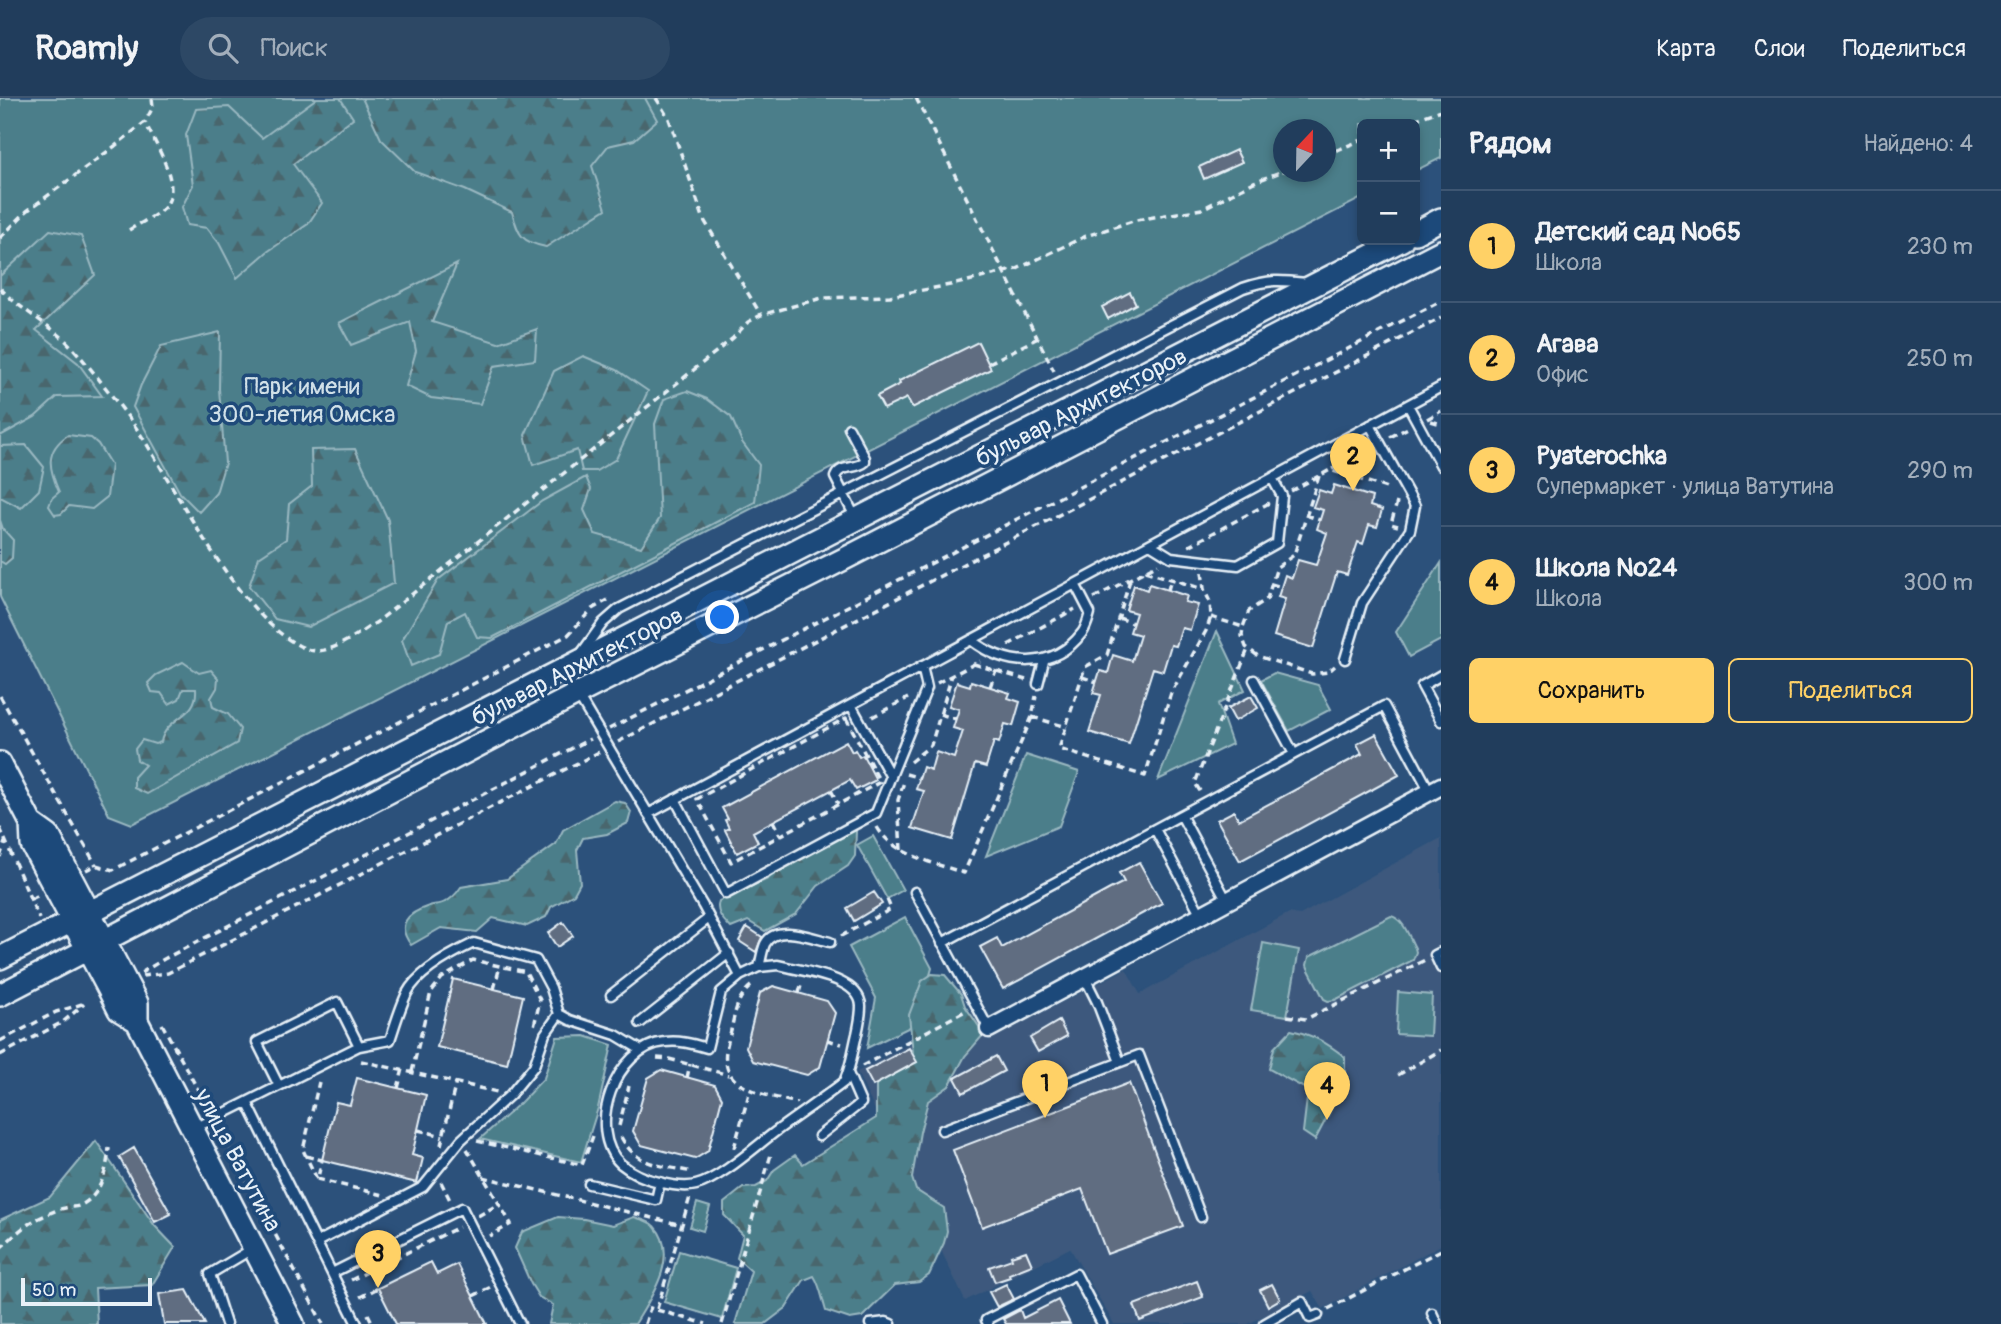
<!DOCTYPE html>
<html lang="ru">
<head>
<meta charset="utf-8">
<style>
  :root { --surface:#213d5c; --page:#2d4865; --text:#f1f3f6; --muted:#a2aebb; --line:#3e5672; --accent:#ffd166 }
  body { margin:0; font-family:Pangolin,sans-serif; background:var(--page); color:var(--text) }
  .controls { position:absolute; right:21px; top:21px; display:grid; overflow:hidden; border-radius:10px; box-shadow:0 4px 10px #0003 }
  .controls button { width:63px; height:63px; display:grid; place-items:center; padding:0; border:0; border-bottom:2px solid var(--line); background:var(--surface); color:var(--text); font:35px sans-serif }
  .compass { position:absolute; left:1273px; top:21px; width:63px; height:63px; border-radius:50%; background:var(--surface); box-shadow:0 4px 10px #0003; rotate:22deg }
  .scale { position:absolute; left:21px; bottom:18px; width:131px; box-sizing:border-box; padding-left:7px; border:4px solid #e8f1f8; border-top:0; font-size:19px; line-height:24px; white-space:nowrap; color:#e8f1f8; -webkit-text-stroke:5px #1f4a7a; paint-order:stroke }
  .you { position:absolute; left:723px; top:520px; width:24px; height:24px; margin:-18px; border:5px solid #fff; border-radius:50%; background:#1a73e8; box-shadow:0 0 0 10px #1a73e833 }
  .badge { display:grid; place-items:center; width:46px; height:46px; border-radius:50%; background:var(--accent); color:#111; font-size:23px; font-weight:700 }
  .pin { position:absolute; translate:-50% -58px; filter:drop-shadow(0 2px 4px #0008) }
  .pin::after { content:''; position:absolute; top:37px; width:24px; height:21px; background:inherit; clip-path:polygon(0 0,100% 0,50% 100%) }
  .list { margin:0; padding:0; list-style:none }
  h2 { display:flex; justify-content:space-between; align-items:center; height:91px; margin:0; padding:0 28px; font-size:30px }
  h2 small { font-size:23px; font-weight:400; color:var(--muted) }
  .list li { display:grid; grid-template-columns:46px 1fr auto; gap:21px; align-items:center; box-sizing:border-box; height:112px; padding:0 28px; border-top:2px solid var(--line) }
  .list b { display:block; font-size:26px; white-space:nowrap }
  .list p { margin:0; font-size:23px; white-space:nowrap; color:var(--muted) }
  .list em { font-size:23px; font-style:normal; color:var(--muted) }
  .actions { display:flex; gap:14px; padding:21px 28px }
  .actions a { flex:1; padding:16px 0; border:2px solid var(--accent); border-radius:10px; text-align:center; font-size:24px; color:var(--accent) }
  .actions .main { background:var(--accent); color:#111 }
  .icon { flex:none; width:38px; height:38px; fill:none; stroke:currentColor; stroke-width:2; stroke-linecap:round; stroke-linejoin:round }
  .map { position:relative; flex:none; width:1441px; height:1226px; overflow:hidden }
  header { display:flex; align-items:center; gap:42px; box-sizing:border-box; height:98px; padding:0 35px; background:var(--surface); border-bottom:2px solid var(--line) }
  header strong { font-size:33px }
  nav { display:flex; gap:38px; margin-inline-start:auto; font-size:24px }
  .search { width:490px; height:63px; background:var(--page); display:flex; align-items:center; gap:18px; box-sizing:border-box; padding:0 24px; border-radius:38px; color:var(--muted); font-size:26px }
  main { display:flex }
  aside { flex:1; background:var(--surface) }
  .map>svg:first-child { display:block }
  .built { fill:#3c597d }
  .green { fill:#4b7e8a; stroke:#9ab8c1; stroke-width:2; fill-rule:evenodd }
  .forest { fill:url(#forest-firs); stroke:#9ab8c1; stroke-width:2 }
  .building { fill:#616d81; stroke:#e8f1f8; stroke-width:2 }
  .lines { fill:none; stroke-linecap:round; stroke-linejoin:round }
  .lane-casing { stroke:#e8f1f8; stroke-width:13 }
  .street-casing { stroke:#e8f1f8; stroke-width:21 }
  .secondary-casing { stroke:#e8f1f8; stroke-width:26 }
  .path { stroke:#e8f1f8; stroke-width:3.5; stroke-dasharray:7 5; stroke-linecap:butt }
  .lane { stroke:#1f4a7a; stroke-width:8 }
  .street { stroke:#1f4a7a; stroke-width:16 }
  .secondary { stroke:#1f4a7a; stroke-width:21 }
  .labels { text-anchor:middle; stroke-width:7; stroke-linejoin:round; paint-order:stroke }
  .park-label { font-size:24px; fill:#d0e0e8; stroke:#1f4a7a }
  .street-label { font-size:24px; fill:#e8f1f8; stroke:#1f4a7a }
</style>
</head>
<body>
<header>
<strong>Roamly</strong>
<div class="search"><svg class="icon" aria-label="search" viewBox="0 0 24 24"><circle cx="10" cy="10" r="6"/><path d="M15 15l6 6"/></svg>Поиск</div>
<nav><a>Карта</a><a>Слои</a><a>Поделиться</a></nav>
</header>
<main>
<div class="map">
<svg width="1441" height="1226" viewBox="0 0 1441 1226">
  <defs>
    <pattern id="forest-firs" width="22" height="20" patternUnits="userSpaceOnUse" patternTransform="scale(1.75)"><rect width="22" height="20" fill="#4b7e8a"/><path d="M5 1l3.5 6h-7zM16 11l3.5 6h-7z" fill="#49666d"/></pattern>
  </defs>
  <rect width="100%" height="100%" fill="#2c517b"/>
  <filter id="ink" filterUnits="userSpaceOnUse"><feTurbulence type="fractalNoise" baseFrequency=".0143" numOctaves="2"/><feDisplacementMap in="SourceGraphic" scale="14" xChannelSelector="R" yChannelSelector="G"/><feConvolveMatrix kernelMatrix="1 2 1 2 8 2 1 2 1" color-interpolation-filters="sRGB"/></filter>
  <g filter="url(#ink)">
    <path class="built" d="M1441,740V1147L1323,1211L1312,1193L1248,1226H1114L1070,1150L965,1203L857,974L973,913L988,943L1126,871L1140,896L1289,815L1300,817Z"/>
    <path class="green" d="M0,0H1441V60L1415,73V26H1362V100L132,726L109,717L0,499ZM1283,32H1325V74H1283Z
      M1441,465V542L1409,559L1396,534Z
      M1217,533L1245,592L1218,606L1232,646L1158,682Z
      M1274,575L1318,587L1331,611L1289,633L1261,582Z
      M1026,657L1079,674L1059,728L986,758Z
      M873,738L903,792L887,801L857,747Z
      M1391,818C1404,821 1409,839 1415,850L1416,854L1413,862L1335,902L1328,903L1324,901L1308,870L1307,867L1309,859Z
      M905,819L932,870L916,926L867,950L876,900L849,849Z
      M1263,845L1299,852L1287,918L1251,912Z
      M1398,894L1432,897L1430,938L1396,936Z
      M585,938L612,947L598,1010L581,1064L480,1041L520,1005L544,980L557,939Z
      M697,1105L710,1109L703,1133L690,1129Z
      M679,1153L736,1170L722,1221L664,1204Z"/>
    <path class="forest" d="M317,0H340L353,20L293,66L322,105L308,126L267,154L237,180L219,145L207,130L187,127L182,109L193,87L186,37L196,11L229,9L262,40Z
      M362,0H645L657,22L634,42L608,48L592,68L606,111L546,149C521,144 519,138 512,114L465,92L415,74L381,41Z
      M50,132L81,138L95,177L36,232L78,265L102,298L57,299L35,319L0,338V178Z
      M457,166L432,224L498,245L537,231L535,262L494,268L480,306L431,300L406,288L416,253L410,224L351,247L339,225Z
      M220,234L219,291L225,365L216,395L199,414L180,395L133,309L141,287L161,248Z
      M583,258L617,272L648,293L616,361L596,373H582L577,352L533,367L525,337L554,273Z
      M687,293L707,301L731,319L742,344L759,367L755,404L492,540L477,539L465,514L448,523L439,556L411,568L402,542L438,482L542,403L586,379L591,391L584,412L595,436L641,449L660,420L655,326L664,301Z
      M68,337L91,340L98,346L111,367L107,399L92,411L69,408L61,416L55,417L49,408L52,400L59,394C49,371 44,353 68,337Z
      M26,347L44,369L39,392L21,410L0,399V348Z
      M355,351L388,422L394,485L308,529L275,521L249,488L259,459L286,441L289,406L312,388L311,352Z
      M0,422L3,431L13,442L12,460L5,466L0,463Z
      M183,564L199,575L211,572L218,580L217,590L211,600L213,609L228,616L240,631L237,645L147,696L134,690V679L145,667L137,662L135,651L142,642L155,646L161,644C166,618 198,620 196,591H183L179,601L169,606L161,595L152,594L148,585L156,577Z
      M615,703L625,705L631,714L628,725L607,736L583,740L577,752L580,785L574,796L551,809L546,819L527,828L493,820L477,834L441,830L411,847C395,826 408,815 429,808C434,806 440,807 445,804C452,801 457,795 461,789L507,781L556,746L563,732Z
      M852,730L856,733L855,758L848,768L818,788L796,816L765,833L748,823L731,830C723,822 715,814 719,803L768,781L786,766Z
      M932,876L945,877L961,896L965,908L984,936L965,958L949,988L928,1003L920,1034L912,1080L916,1092L944,1110L947,1133L944,1145L929,1177L919,1184L895,1187L862,1219L850,1221L826,1213C822,1201 821,1189 814,1178L804,1182L786,1210L765,1226H735L751,1173L737,1160L743,1137L724,1117V1105L743,1090L756,1089L767,1083L774,1072L795,1057L803,1066L876,1020V976L905,965L913,955L909,917L922,883Z
      M1291,932C1314,937 1327,945 1345,959V985L1315,1042L1303,1034L1308,992L1269,971L1274,950Z
      M96,1043L155,1128L175,1149L152,1187L95,1190L97,1226H0V1122L50,1099Z
      M558,1119L584,1121L613,1127L634,1119C640,1121 650,1123 654,1128C681,1157 651,1200 635,1226H549L553,1207L539,1199L531,1186L515,1150L522,1134Z"/>
    <path class="building" d="M1236,52L1242,64L1204,81L1199,69Z
      M1130,194L1136,206L1108,221L1102,209Z
      M978,244L991,271L912,310L907,300L884,311L877,298L900,286L899,283Z
      M1334,387L1372,399L1370,408L1382,412L1377,429L1369,427L1363,446L1358,444L1347,477L1337,474L1313,550L1274,538L1285,501L1278,499L1285,477L1292,480L1298,462L1316,467L1327,435L1317,431L1323,412L1313,409L1319,392L1331,396Z
      M1149,486L1187,498L1185,504L1198,507L1190,532L1182,530L1176,548L1171,547L1163,573L1153,570L1129,646L1089,634L1101,597L1093,595L1100,573L1108,575L1113,557L1132,563L1140,537L1130,534L1136,515L1126,512L1134,487L1147,492Z
      M971,583L1010,595L1008,600L1020,604L1013,628L1005,626L999,645L994,643L986,669L975,666L952,742L912,730L924,693L916,691L923,669L931,672L936,654L954,660L963,633L953,630L959,611L949,608L957,584L970,588Z
      M1251,598L1258,610L1235,623L1228,610Z
      M1376,636L1399,677L1240,763L1217,722L1234,713L1239,722L1347,664L1362,656L1357,646Z
      M846,643L852,654L855,652L859,659L863,657L876,682L856,692L850,682L753,734L758,744L737,755L725,732L729,730L725,722L728,721L722,710Z
      M1139,764L1162,805L1003,891L980,849L997,840L1002,850L1110,791L1124,784L1119,775Z
      M874,794L882,806L854,823L847,810Z
      M563,824L573,838L557,849L548,835Z
      M747,829L762,839L756,854L739,843Z
      M453,881L523,898L507,966L437,949Z
      M773,888L827,903L835,915L820,969L807,977L753,963L746,949L760,895Z
      M1059,923L1067,938L1038,954L1030,940Z
      M909,950L917,964L873,988L865,973Z
      M996,958L1004,973L963,995L955,980Z
      M661,972L715,987L722,1000L708,1053L695,1061L641,1047L633,1033L648,980Z
      M357,980L426,997L412,1057L423,1060L417,1085L322,1062L336,1004L350,1007Z
      M1129,985L1183,1128L1107,1156L1082,1091L982,1129L953,1052Z
      M134,1050L171,1116L155,1124L119,1059Z
      M1026,1153L1032,1167L1009,1176L1010,1179L995,1184L989,1169L1012,1161L1011,1158Z
      M431,1164L437,1176L457,1166L487,1226H396L378,1190Z
      M1197,1183L1203,1199L1140,1223L1134,1207Z
      M1006,1186L1014,1201L997,1209L989,1194Z
      M1272,1186L1280,1201L1268,1208L1260,1192Z
      M187,1192L205,1226H164L159,1196Z
      M1058,1202L1070,1226H1006L1003,1221L1020,1212L1023,1220Z"/>
    <g class="lines">
      <defs>
        <path id="lane" d="M1408,307L1441,368
          M849,330L865,360V364C856,372 840,366 835,379L855,419
          M1150,446L1171,459L1238,467L1277,445L1282,398L1272,380
          M971,542C1006,569 1053,573 1082,535C1086,530 1088,522 1090,515L1075,486
          M580,557L603,525L619,511L1243,190C1269,181 1280,182 1307,185
          M1345,561L1362,505L1410,432L1415,408L1370,327
          M1441,577L1422,588L1441,623
          M1254,582L1294,656
          M1038,586L1044,563
          M577,596L703,808L740,878
          M851,607L891,679
          M675,701L726,796L876,715L927,590L922,568
          M648,716L1441,289
          M1181,717L1227,803
          M1155,731L1201,817
          M915,794L989,931
          M942,845L1384,608L1430,694
          M1441,854L1435,857L1441,870
          M778,867C801,873 860,879 861,908C861,917 859,927 857,936C853,952 851,969 844,984C822,1001 798,1017 775,1034C755,1049 720,1081 696,1087C684,1090 670,1087 659,1084C645,1081 632,1075 621,1066C584,1032 616,948 665,944C680,942 693,946 707,950L721,894L740,878L759,869Z
          M759,869C761,862 762,853 765,846C776,825 812,840 830,844
          M1085,880L1097,904L1120,964
          M611,897L709,820
          M640,925L729,855
          M279,988L257,944L337,904L359,948
          M247,1004L357,1226
          M195,1030L359,948L390,942C395,927 400,910 407,895C418,874 453,855 474,845L536,862L551,890L559,916L570,922L616,937L641,952
          M942,1032L1139,957L1201,1119
          M819,1038L861,1005L848,975
          M589,1086L656,1102L660,1084
          M317,1144L423,1089L461,1042L510,997L534,968L545,936L559,916
          M332,1175L462,1110L520,1226
          M1432,1215L1437,1226
          M226,1226L210,1176L252,1151
          M870,1226L886,1224L891,1226
          M988,1226L986,1222L1076,1176L1102,1226
          M1264,1226L1302,1204L1310,1220L1318,1217"/>
        <path id="street" d="M989,931L1441,688"/>
        <path id="secondary" d="M1415,135L1441,121
          M0,665L31,725L32,747L109,892L119,912L137,923
          M31,725L49,738L137,905V923L293,1226
          M0,860L1402,142
          M0,897L577,596L846,460L1441,153"/>
      </defs>
      <use href="#lane" class="lane-casing"/>
      <use href="#street" class="street-casing"/>
      <use href="#secondary" class="secondary-casing"/>
      <path class="path" d="M656,0L669,21L704,122L761,217
        M916,0L1054,273
        M1403,26L1441,12
        M1325,57L1362,42
        M129,132C140,125 154,119 163,111C185,90 155,46 145,24
        M0,140L27,113L115,48L145,24L153,9L152,0
        M0,190C19,211 46,224 66,243C76,253 85,264 94,275C109,294 125,314 139,334C176,390 245,532 310,552C330,558 360,534 377,524L701,266L733,240L748,224L761,217L822,200L890,198L956,186L1017,171L1086,138L1136,122L1202,111L1254,84L1283,73
        M989,265L1036,241
        M1427,321L1441,313
        M1431,323L1441,326
        M1390,339L1408,330
        M1332,371L1371,350
        M1319,378L1294,457L1277,469L1267,501L1249,513L1243,529L1242,538L1246,549L1258,558L1312,576L1328,574L1335,568
        M1291,393L1330,372L1390,391
        M1353,393L1366,352
        M1397,404L1391,426L1398,428
        M1306,417L1320,422
        M1189,448L1269,405
        M1145,473L1203,491
        M1130,482L1107,557L1085,569L1059,651L1145,678L1171,595L1206,533L1211,519L1210,504L1204,491L1202,473
        M1271,486L1281,489
        M1168,492L1171,481
        M1094,500L1158,466
        M1211,519L1243,529
        M1119,520L1133,525
        M1008,547L1075,511
        M974,566L1026,582
        M1082,579L1097,584
        M937,585L980,563
        M990,589L996,572
        M0,598L96,767
        M940,616L956,621
        M872,619L908,600
        M1032,619L1067,629
        M846,620L880,684L731,764L697,701Z
        M609,631L1441,203
        M618,644L1441,220
        M910,664L931,647L952,577
        M906,676L920,680
        M831,692L838,706
        M1200,693L1195,685L1248,551
        M773,723L780,737
        M877,729C893,757 935,765 964,775L1032,619L1036,598
        M0,730L39,821
        M901,752L898,702L904,684
        M0,759L5,744
        M86,772L96,767L113,772L568,537L592,511L608,502
        M31,801L39,797
        M841,838L891,811L887,801
        M141,875L164,861L590,641
        M142,878L168,875L599,654
        M751,888C737,899 735,915 731,932C729,942 724,953 726,964C729,994 774,998 797,1005
        M494,891L500,868
        M799,895L802,884
        M1287,918L1306,921L1425,862
        M162,926L209,1012
        M827,942L842,946
        M0,943L56,914L82,906
        M0,957L63,924L84,906
        M657,960L669,961L729,977
        M361,963L497,994
        M862,968L967,912
        M412,974L431,894L442,880L473,862L526,874L540,902L534,928
        M1398,977L1441,952
        M687,980L690,966
        M398,990L403,971
        M619,1028L629,988
        M219,1031L323,1226
        M418,1032L443,1038
        M621,1039C637,1069 662,1067 692,1074
        M477,1043L582,1067L593,1038
        M441,1047L456,984
        M734,1050L750,992
        M467,1051L511,1126L490,1138
        M306,1058L322,1062L318,1079
        M483,1079L682,1127
        M317,1081L303,1052L319,984
        M317,1081L383,1097
        M441,1084L450,1102
        M478,1118L499,1106
        M0,1150C11,1141 22,1129 35,1122C42,1119 57,1111 65,1110C71,1108 76,1110 81,1107C102,1097 107,1070 109,1050
        M351,1182L459,1129
        M473,1198L491,1189
        M360,1199L378,1190L369,1172
        M657,1211L690,1099
        M1328,1211L1441,1152
        M368,1216L373,1226
        M645,1226L650,1210L706,1226
        M722,1226L772,1053"/>
      <use href="#lane" class="lane"/>
      <use href="#street" class="street"/>
      <use href="#secondary" class="secondary"/>
    </g>
  </g>
  <g class="labels">
    <g class="park-label">
      <text x="302" y="296">Парк имени<tspan x="302" dy="28">300-летия Омска</tspan></text>
    </g>
    <g class="street-label">
      <text transform="translate(1081 309) rotate(-27)" y="8">бульвар Архитекторов</text>
      <text transform="translate(577 568) rotate(-27)" y="8">бульвар Архитекторов</text>
      <text transform="translate(238 1062) rotate(62)" y="8">улица Ватутина</text>
    </g>
  </g>
</svg>
<div class="controls">
<button>+</button>
<button>−</button>
</div>
<svg class="compass" viewBox="-18 -18 36 36"><path d="M0-13l5 13h-10z" fill="#e53935"/><path d="M0 13l5-13h-10z" fill="#a2aebb"/></svg>
<div class="scale">50 m</div>
<div class="you"></div>
<div class="pin badge" style="left:1045px;top:1020px">1</div>
<div class="pin badge" style="left:1353px;top:393px">2</div>
<div class="pin badge" style="left:378px;top:1190px">3</div>
<div class="pin badge" style="left:1327px;top:1022px">4</div>
</div>
<aside>
<h2>Рядом<small>Найдено: 4</small></h2>
<ul class="list">
<li><span class="badge">1</span><div><b>Детский сад №65</b><p>Школа</p></div><em>230 m</em></li>
<li><span class="badge">2</span><div><b>Агава</b><p>Офис</p></div><em>250 m</em></li>
<li><span class="badge">3</span><div><b>Pyaterochka</b><p>Супермаркет · улица Ватутина</p></div><em>290 m</em></li>
<li><span class="badge">4</span><div><b>Школа №24</b><p>Школа</p></div><em>300 m</em></li>
</ul>
<div class="actions"><a class="main">Сохранить</a><a>Поделиться</a></div>
</aside>
</main>
</body>
</html>
